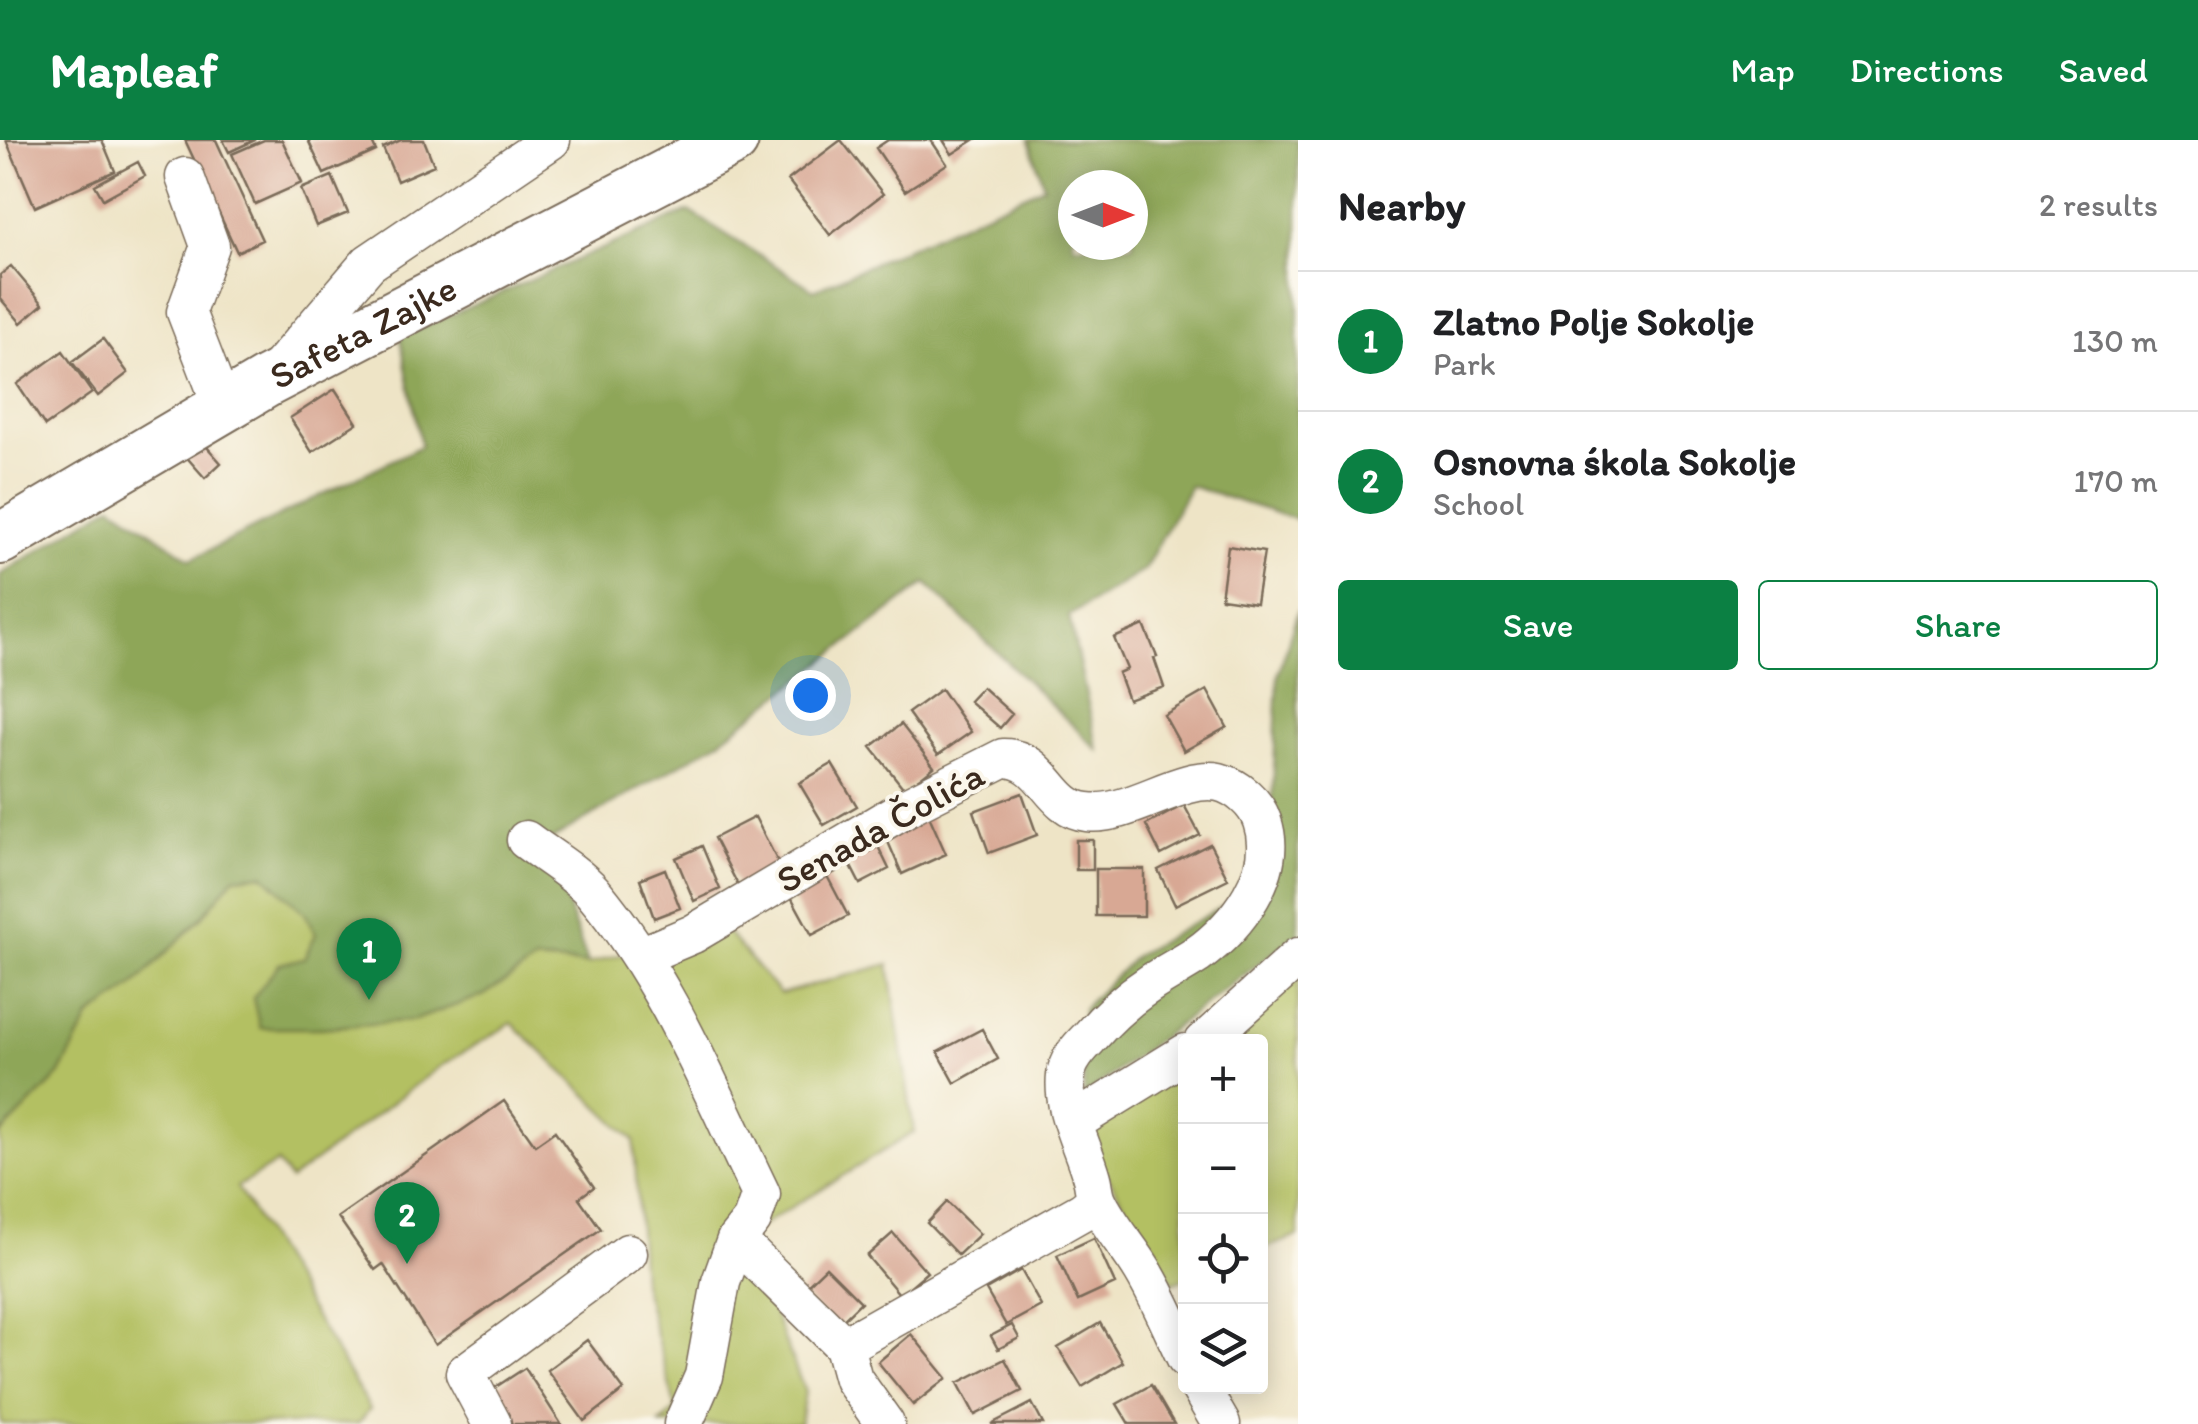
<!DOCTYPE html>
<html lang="en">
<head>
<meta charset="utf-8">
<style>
  :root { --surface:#fff; --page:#f2f2f2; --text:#202124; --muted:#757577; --line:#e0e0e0; --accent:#0b8043 }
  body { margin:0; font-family:Itim,sans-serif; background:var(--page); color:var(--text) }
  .controls { position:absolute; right:30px; bottom:30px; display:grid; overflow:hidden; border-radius:10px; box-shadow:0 5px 25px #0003 }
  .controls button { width:90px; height:90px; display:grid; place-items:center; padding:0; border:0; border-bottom:2px solid var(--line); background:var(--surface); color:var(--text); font:50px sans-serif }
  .compass { position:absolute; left:1058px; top:30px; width:90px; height:90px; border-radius:50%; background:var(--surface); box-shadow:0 5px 25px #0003; rotate:90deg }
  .you { position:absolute; left:810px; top:555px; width:35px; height:35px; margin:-25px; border:8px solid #fff; border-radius:50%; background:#1a73e8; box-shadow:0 0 0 15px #1a73e833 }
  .badge { display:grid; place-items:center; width:65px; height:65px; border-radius:50%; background:var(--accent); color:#fff; font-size:32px; font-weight:700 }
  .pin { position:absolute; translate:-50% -82px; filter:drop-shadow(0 2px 5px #0008) }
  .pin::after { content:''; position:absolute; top:52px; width:35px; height:30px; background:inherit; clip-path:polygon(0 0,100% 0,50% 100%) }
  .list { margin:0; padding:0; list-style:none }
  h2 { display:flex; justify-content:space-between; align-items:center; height:130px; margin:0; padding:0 40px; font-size:42px }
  h2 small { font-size:32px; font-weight:400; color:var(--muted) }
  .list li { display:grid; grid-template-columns:65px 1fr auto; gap:30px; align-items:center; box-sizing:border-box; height:140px; padding:0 40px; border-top:2px solid var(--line) }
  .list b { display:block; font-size:38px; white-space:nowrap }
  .list p { margin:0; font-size:32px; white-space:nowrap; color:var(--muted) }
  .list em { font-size:32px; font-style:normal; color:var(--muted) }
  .actions { display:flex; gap:20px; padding:30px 40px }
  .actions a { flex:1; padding:22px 0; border:2px solid var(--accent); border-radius:10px; text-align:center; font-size:35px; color:var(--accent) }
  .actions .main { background:var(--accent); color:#fff }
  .icon { flex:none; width:55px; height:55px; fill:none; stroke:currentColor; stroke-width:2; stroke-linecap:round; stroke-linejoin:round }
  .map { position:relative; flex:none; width:1298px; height:1284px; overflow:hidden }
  header { display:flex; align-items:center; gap:60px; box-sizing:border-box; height:140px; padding:0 50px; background:var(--accent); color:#fff }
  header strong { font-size:48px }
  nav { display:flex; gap:55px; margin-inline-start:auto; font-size:35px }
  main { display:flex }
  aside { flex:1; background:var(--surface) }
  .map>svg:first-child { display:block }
  .green { fill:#b3c062; stroke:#777540; stroke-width:2.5 }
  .forest { fill:#8ea658; stroke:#64683b; stroke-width:2.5; fill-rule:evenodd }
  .building { fill:#d8a894 }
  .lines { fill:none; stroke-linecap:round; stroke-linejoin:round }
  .minor-casing { stroke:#7a6b59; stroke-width:41 }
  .major-casing { stroke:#7a6b59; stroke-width:54 }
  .minor { stroke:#fff; stroke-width:38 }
  .major { stroke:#fff; stroke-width:50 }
  .labels { text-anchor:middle; stroke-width:8; stroke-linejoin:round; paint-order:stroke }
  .street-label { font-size:38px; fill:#3b2a1e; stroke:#fbf7ec }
</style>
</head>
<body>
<header>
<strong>Mapleaf</strong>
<nav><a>Map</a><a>Directions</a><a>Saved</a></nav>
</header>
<main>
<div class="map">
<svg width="1298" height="1284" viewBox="0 0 1298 1284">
  <rect width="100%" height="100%" fill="#fbf7ec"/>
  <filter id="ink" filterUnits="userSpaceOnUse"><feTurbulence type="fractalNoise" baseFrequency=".01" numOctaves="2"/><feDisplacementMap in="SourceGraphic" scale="20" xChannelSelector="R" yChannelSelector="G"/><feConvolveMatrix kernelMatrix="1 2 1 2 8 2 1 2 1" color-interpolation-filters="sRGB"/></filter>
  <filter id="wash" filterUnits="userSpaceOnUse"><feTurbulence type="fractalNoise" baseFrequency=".0048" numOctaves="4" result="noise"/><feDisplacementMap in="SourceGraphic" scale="40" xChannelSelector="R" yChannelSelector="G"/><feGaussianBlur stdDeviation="2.25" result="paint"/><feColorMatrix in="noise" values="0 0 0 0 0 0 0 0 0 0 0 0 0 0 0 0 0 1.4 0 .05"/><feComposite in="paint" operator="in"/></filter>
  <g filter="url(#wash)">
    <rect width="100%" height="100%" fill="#eee4c6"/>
    <path class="green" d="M263,734L305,773L313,789L544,822L588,824L722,786L780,854L889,824L914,992L743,1097L805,1252L800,1284H660L676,1269L642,1143L634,1000L512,883L439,927L290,1040L277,1023L237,1047L370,1269L358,1284H3L0,1281V995L59,935L90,877L133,846L203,776L234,737Z
      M1298,817V1096L1261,1110L1260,902H1204Z
      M1185,913V1138L1173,1143L1074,982Z"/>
    <path class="forest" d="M1029,0H1298V380L1190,346L1144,430L1069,476L1098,610L926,443L718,602L546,703L588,824L536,821L484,855L415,880L321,888H260L253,858L279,824L304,818L316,794L305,773L263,734L234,737L203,776L133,846L90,877L59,935L0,995V435L112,365L191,419L421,306L400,197L689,71L814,150L1044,46ZM1073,45H1133V105H1073Z
      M1298,470V794L1084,956L1083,869L1135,816L1269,740L1278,535Z"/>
    <g id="blocks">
      <path class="building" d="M6,0H102L115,31L35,67Z
        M185,0H216L262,100L237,112Z
        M223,0H255L229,12Z
        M264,0H282L302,43L255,64L232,14Z
        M308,0H371L376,11L324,34Z
        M401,0H424L434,25L397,41L383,8Z
        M841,0L883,54L830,95L788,40Z
        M888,0H931L947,24L905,51L876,8Z
        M943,0H974L952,14Z
        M138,22L145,36L103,59L95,45Z
        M332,36L348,73L316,86L301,49Z
        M11,126L43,164L21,183L0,158V135Z
        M103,199L128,233L98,256L72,222Z
        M63,211L92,253L45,286L17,244Z
        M335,249L357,283L312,312L290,278Z
        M199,298L221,323L205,338L183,313Z
        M1228,406L1264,412L1256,463L1221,458Z
        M1144,485L1157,517L1154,518L1164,547L1128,560L1118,533L1127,529L1114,498Z
        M982,547L1012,574L1000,588L969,561Z
        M941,549L971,592L938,615L908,573Z
        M1207,550L1227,587L1184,611L1164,575Z
        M901,584L934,627L905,650L871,607Z
        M832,624L857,666L824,685L799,643Z
        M1022,653L1037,695L989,713L974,671Z
        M1184,665L1200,695L1161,715L1146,685Z
        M926,669L946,714L902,734L882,688Z
        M755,677L782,730L741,751L714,698Z
        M872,694L889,729L860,744L842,709Z
        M1076,700H1093V730H1076Z
        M1210,704L1228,739L1175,765L1158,730Z
        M702,706L720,749L694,761L676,718Z
        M665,729L680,768L654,778L640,739Z
        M1096,729H1144V776H1096Z
        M826,734L848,776L812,795L789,753Z
        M982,889L998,919L955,943L938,912Z
        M504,961L535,1005L555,991L594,1047L579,1058L601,1089L435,1205L383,1124L375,1130L338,1077Z
        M947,1062L980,1094L958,1115L927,1083Z
        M893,1093L927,1132L900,1155L867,1116Z
        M1094,1098L1115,1144L1078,1161L1057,1115Z
        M826,1127L861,1162L835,1187L800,1152Z
        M1021,1130L1041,1166L1006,1185L986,1150Z
        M1100,1183L1123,1222L1082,1247L1058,1208Z
        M1012,1185L1019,1198L998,1209L991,1196Z
        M911,1194L947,1238L913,1265L878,1222Z
        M587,1200L624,1250L584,1281L547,1230Z
        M1005,1219L1022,1251L975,1275L958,1243Z
        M525,1228L561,1284H500L482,1256Z
        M1151,1245L1174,1284H1129L1117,1264Z
        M1032,1263L1043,1284H991Z"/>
    </g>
  </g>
  <g filter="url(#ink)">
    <use href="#blocks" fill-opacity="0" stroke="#7a6b59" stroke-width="2.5"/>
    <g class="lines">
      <defs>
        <path id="minor" d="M185,37L210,106L186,172L223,268
          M280,227L369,123L551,0
          M526,700C547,716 575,732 593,752C667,840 711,951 761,1054L752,1080L736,1100
          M641,816L693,794L912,664L1003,618C1046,618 1048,668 1087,672C1130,677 1181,634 1219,642C1238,647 1256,663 1262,681C1280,732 1236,787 1197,815C1182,825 1166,833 1151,843C1128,858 1107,877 1089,898C1079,908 1067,921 1066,936C1062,970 1083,1005 1092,1038C1094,1045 1094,1053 1097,1060C1109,1087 1132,1110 1146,1136C1161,1162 1173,1191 1186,1218
          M1204,902L1298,817
          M1074,982L1186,913
          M844,1206L1083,1071L1097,1060
          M844,1206L853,1239L885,1284
          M1199,1246L1221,1284
          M492,1284L465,1233L628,1113
          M683,1284L704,1236L721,1142L736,1100L844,1206"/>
        <g id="major">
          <path id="s1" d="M0,399L268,241L733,0"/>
        </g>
      </defs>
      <use href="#minor" class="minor-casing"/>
      <use href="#major" class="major-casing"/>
      <use href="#minor" class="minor"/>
      <use href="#major" class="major"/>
    </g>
  </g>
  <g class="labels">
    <g class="street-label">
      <text dy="13" stroke="none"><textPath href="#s1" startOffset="418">Safeta Zajke</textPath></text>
      <text transform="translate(880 687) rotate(-29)" y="13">Senada Čolića</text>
    </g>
  </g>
</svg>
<div class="controls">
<button>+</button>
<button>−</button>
<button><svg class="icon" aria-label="locate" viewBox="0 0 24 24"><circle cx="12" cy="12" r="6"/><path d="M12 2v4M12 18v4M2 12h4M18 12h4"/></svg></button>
<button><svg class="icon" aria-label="layers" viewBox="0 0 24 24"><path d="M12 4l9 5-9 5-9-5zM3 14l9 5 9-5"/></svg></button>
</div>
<svg class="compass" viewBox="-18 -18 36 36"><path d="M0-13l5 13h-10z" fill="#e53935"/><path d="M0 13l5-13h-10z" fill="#757577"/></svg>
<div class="you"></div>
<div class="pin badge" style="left:369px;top:860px">1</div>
<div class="pin badge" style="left:407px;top:1124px">2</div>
</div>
<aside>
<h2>Nearby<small>2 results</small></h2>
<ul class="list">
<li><span class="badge">1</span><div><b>Zlatno Polje Sokolje</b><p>Park</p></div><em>130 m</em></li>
<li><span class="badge">2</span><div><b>Osnovna śkola Sokolje</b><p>School</p></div><em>170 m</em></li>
</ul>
<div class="actions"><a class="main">Save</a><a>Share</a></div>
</aside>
</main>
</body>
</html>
